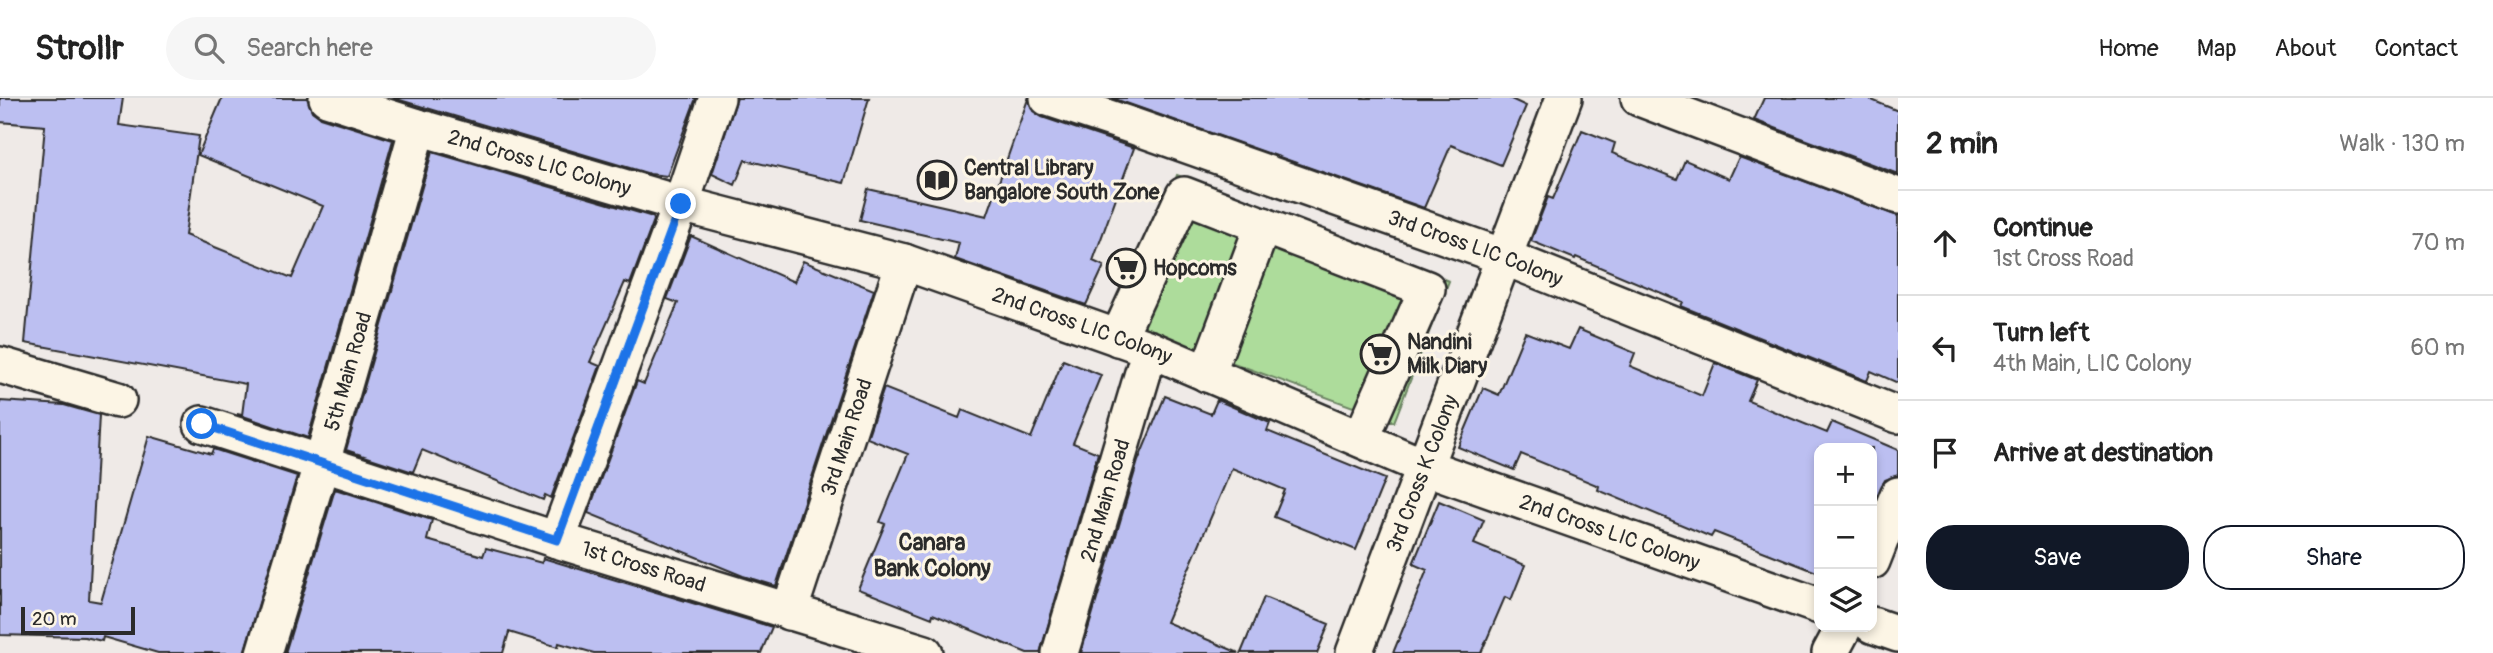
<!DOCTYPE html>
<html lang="en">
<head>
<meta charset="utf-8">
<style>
  :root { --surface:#fff; --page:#f6f6f6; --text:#222; --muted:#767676; --line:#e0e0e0; --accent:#111827 }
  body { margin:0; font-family:Pangolin,sans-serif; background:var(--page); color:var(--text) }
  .controls { position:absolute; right:21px; bottom:21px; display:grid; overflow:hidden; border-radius:14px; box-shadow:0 4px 10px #0003 }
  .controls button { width:63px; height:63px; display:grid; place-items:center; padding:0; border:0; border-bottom:2px solid var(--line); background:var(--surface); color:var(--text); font:35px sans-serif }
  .scale { position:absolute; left:21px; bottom:18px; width:114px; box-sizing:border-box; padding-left:7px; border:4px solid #2b2b2b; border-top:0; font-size:19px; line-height:24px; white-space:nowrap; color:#2b2b2b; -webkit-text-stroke:5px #fcf5e5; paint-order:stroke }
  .stop { position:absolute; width:21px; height:21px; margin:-16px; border:5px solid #1a73e8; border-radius:50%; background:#fff }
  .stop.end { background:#1a73e8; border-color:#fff; box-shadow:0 2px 7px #0008 }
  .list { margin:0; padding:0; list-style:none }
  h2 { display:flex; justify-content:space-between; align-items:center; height:91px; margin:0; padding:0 28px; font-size:30px }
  h2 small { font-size:23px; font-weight:400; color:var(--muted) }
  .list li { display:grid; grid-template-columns:46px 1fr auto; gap:21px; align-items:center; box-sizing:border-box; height:105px; padding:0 28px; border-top:2px solid var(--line) }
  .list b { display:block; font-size:26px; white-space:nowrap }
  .list p { margin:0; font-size:23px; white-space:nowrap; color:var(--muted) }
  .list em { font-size:23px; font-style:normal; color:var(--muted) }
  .actions { display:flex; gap:14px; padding:21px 28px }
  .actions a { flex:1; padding:16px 0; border:2px solid var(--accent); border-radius:28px; text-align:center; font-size:24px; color:var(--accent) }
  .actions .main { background:var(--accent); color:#fff }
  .icon { flex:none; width:38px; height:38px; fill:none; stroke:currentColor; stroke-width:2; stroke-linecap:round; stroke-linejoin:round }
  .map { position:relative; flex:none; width:1898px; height:555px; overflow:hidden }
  header { display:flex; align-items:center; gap:42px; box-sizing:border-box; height:98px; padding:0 35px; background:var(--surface); border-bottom:2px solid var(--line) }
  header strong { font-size:33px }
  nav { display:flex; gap:38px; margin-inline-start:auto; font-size:24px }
  .search { width:490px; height:63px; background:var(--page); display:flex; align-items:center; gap:18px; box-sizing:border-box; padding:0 24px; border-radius:38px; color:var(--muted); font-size:26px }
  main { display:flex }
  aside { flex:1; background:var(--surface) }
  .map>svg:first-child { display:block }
  .green { fill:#addc9b; stroke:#6c8463; stroke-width:2 }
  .building { fill:#bcbff1; stroke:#2b2b2b; stroke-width:2 }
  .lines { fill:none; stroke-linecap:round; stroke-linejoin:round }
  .street-casing { stroke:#2b2b2b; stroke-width:40 }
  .street { stroke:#fcf5e5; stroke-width:35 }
  .route { stroke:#1a73e8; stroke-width:9 }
  .labels { text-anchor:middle; stroke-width:6; stroke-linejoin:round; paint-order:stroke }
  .street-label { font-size:21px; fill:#2b2b2b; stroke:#fcf5e5 }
  .poi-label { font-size:21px; font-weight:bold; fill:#2b2b2b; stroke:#fcf5e5; text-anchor:start }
  .neighbourhood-label { font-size:23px; font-weight:bold; fill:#2b2b2b; stroke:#fcf5e5 }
</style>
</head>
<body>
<header>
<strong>Strollr</strong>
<div class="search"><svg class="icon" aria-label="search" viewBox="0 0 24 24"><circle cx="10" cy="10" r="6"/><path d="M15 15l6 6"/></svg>Search here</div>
<nav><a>Home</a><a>Map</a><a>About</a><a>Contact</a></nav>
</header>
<main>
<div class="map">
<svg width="1898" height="555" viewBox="0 0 1898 555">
  <rect width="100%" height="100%" fill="#efeae7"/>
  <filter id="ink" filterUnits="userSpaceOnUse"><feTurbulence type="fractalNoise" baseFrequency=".0143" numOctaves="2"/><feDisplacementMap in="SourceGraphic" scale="14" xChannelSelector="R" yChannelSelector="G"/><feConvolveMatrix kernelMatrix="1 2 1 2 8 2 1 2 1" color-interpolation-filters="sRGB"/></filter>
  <g filter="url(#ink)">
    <path class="green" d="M1177,77L1449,183L1394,324L1122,224Z"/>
    <path class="building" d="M0,0H123L119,27L199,38L185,137L292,180L323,108L198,57L222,0H307L312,13L320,19L393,42L308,340L237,316L242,317L246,286L25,245L45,28L0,24Z
      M393,0H696L667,78L650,76Z
      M737,0H869L844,85L745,62L735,87L712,76Z
      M1112,0H1509L1526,8L1501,67L1451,47L1424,110Z
      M1764,0H1867L1898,13V76L1754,22Z
      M1028,1L1033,13L1042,19L1134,50L1093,163L1104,168L1086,207L955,161L959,145L860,122L868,91L987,118Z
      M1582,32L1615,45L1612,55L1677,81L1685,62L1729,81L1739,59L1898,118V285L1871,273L1867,283L1681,208L1683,204L1576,159L1575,161L1531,143L1548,99L1553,101Z
      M432,54L653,119L654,122L630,186L625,184L590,264L600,268L551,400L545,397L543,402L422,352L413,374L346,352Z
      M691,138L794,184L803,163L874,192L776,488L743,478L588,415L637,283L644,286L678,205L667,201Z
      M1578,231L1635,255L1630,268L1702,298L1715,265L1757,282L1748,303L1827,335L1832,324L1898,352V377L1885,382L1872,409V350H1819V475L1714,434L1711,439L1598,392L1599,388L1521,356L1514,372L1458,349L1483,290L1499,297L1525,234L1569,251Z
      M1063,262L1101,277L1073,345L1098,355L1040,555H1027L933,516L932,520L858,491L885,426L880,424L908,356L867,340L884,290L959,320L962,312L1031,340Z
      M1165,298L1211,316L1217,302L1270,325L1267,333L1385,381L1356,452L1274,419L1285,392L1232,370L1166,524L1239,555H1081L1138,363Z
      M0,303L64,307L99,317L89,502L101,504L149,338L211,356L213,351L297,378L244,555H158L103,539L102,543L85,539L0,537Z
      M335,391L432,422L427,442L483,458L486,450L542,465L543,460L772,529L761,555H594L559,545L558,549L509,534L503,555H285Z
      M1439,403L1484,422L1474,446L1525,467L1511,502L1505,499L1481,555H1393L1427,472L1413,466Z
      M1264,499L1329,526L1317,555H1241Z"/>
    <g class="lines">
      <defs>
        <g id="street">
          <path id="s1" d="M327,0L418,29L681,106L904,164L1150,251L1425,369L1819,508"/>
          <path id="s2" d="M1048,0L1133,28L1504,159L1898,317"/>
          <path d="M1639,0L1898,98"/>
          <path d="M1118,240L1184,97L1427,191L1361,341"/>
          <path d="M0,267L118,302"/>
          <path d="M1207,276L1263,127"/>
          <path id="s3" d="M202,326L557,442L925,555"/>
          <path d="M557,442L681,106L717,0"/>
          <path d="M1872,463L1898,397"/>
          <path id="s4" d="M789,514L904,164"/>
          <path d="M1872,527L1898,536"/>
          <path id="s5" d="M264,555L322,364L418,29"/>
          <path id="s6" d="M1060,555L1150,251"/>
          <path id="s7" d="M1354,555L1564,0"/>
          <path d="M1830,555L1844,529"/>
        </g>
      </defs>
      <use href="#street" class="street-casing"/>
      <use href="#street" class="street"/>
    </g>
  </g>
  <g class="lines" filter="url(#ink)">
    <path class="route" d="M202,326L557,442L681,106"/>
  </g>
  <defs>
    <symbol id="library-ring" viewBox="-11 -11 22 22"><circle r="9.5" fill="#fcf5e5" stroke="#2b2b2b" stroke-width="1.5"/><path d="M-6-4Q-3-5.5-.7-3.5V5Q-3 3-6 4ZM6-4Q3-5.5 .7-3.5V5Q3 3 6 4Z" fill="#2b2b2b"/></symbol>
    <symbol id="supermarket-ring" viewBox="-11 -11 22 22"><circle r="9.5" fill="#fcf5e5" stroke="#2b2b2b" stroke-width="1.5"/><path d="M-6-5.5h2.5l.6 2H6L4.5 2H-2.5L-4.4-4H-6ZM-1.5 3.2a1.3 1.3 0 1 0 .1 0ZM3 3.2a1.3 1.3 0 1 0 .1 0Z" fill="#2b2b2b"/></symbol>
  </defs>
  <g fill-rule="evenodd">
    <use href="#library-ring" x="915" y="60" width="44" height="44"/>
    <use href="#supermarket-ring" x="1104" y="148" width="44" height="44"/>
    <use href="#supermarket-ring" x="1358" y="234" width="44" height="44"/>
  </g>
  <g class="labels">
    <g class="street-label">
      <text dy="7" stroke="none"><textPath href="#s1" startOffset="222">2nd Cross LIC Colony</textPath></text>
      <text dy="7" stroke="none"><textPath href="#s2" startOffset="453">3rd Cross LIC Colony</textPath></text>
      <text dy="7" stroke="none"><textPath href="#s1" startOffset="789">2nd Cross LIC Colony</textPath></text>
      <text dy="7" stroke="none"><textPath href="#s5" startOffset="294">5th Main Road</textPath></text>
      <text dy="7" stroke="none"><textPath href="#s4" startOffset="184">3rd Main Road</textPath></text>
      <text dy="7" stroke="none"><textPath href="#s7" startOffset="192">3rd Cross K Colony</textPath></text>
      <text dy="7" stroke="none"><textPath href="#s6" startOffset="159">2nd Main Road</textPath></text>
      <text dy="7" stroke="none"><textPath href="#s1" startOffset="1356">2nd Cross LIC Colony</textPath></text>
      <text dy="7" stroke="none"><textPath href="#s3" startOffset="464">1st Cross Road</textPath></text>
    </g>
    <g class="poi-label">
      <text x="964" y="77">Central Library<tspan x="964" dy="24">Bangalore South Zone</tspan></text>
      <text x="1153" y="177">Hopcoms</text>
      <text x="1407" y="251">Nandini<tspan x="1407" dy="24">Milk Diary</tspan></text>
    </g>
    <g class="neighbourhood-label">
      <text x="932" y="452">Canara<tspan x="932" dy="26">Bank Colony</tspan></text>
    </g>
  </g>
</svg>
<div class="controls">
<button>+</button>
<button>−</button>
<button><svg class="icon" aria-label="layers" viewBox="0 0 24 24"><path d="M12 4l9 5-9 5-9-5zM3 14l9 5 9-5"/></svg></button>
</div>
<div class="scale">20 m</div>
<div class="stop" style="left:202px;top:326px"></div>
<div class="stop end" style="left:681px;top:106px"></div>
</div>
<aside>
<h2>2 min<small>Walk · 130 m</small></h2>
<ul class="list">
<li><svg class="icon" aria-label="ahead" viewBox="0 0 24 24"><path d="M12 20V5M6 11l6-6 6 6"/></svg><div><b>Continue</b><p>1st Cross Road</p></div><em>70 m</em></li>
<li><svg class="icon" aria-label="left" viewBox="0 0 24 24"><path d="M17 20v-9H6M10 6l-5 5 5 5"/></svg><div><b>Turn left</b><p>4th Main, LIC Colony</p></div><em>60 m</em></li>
<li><svg class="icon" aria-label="arrive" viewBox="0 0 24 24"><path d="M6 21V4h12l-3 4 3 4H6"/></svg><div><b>Arrive at destination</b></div></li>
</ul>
<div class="actions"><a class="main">Save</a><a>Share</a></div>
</aside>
</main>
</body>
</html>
